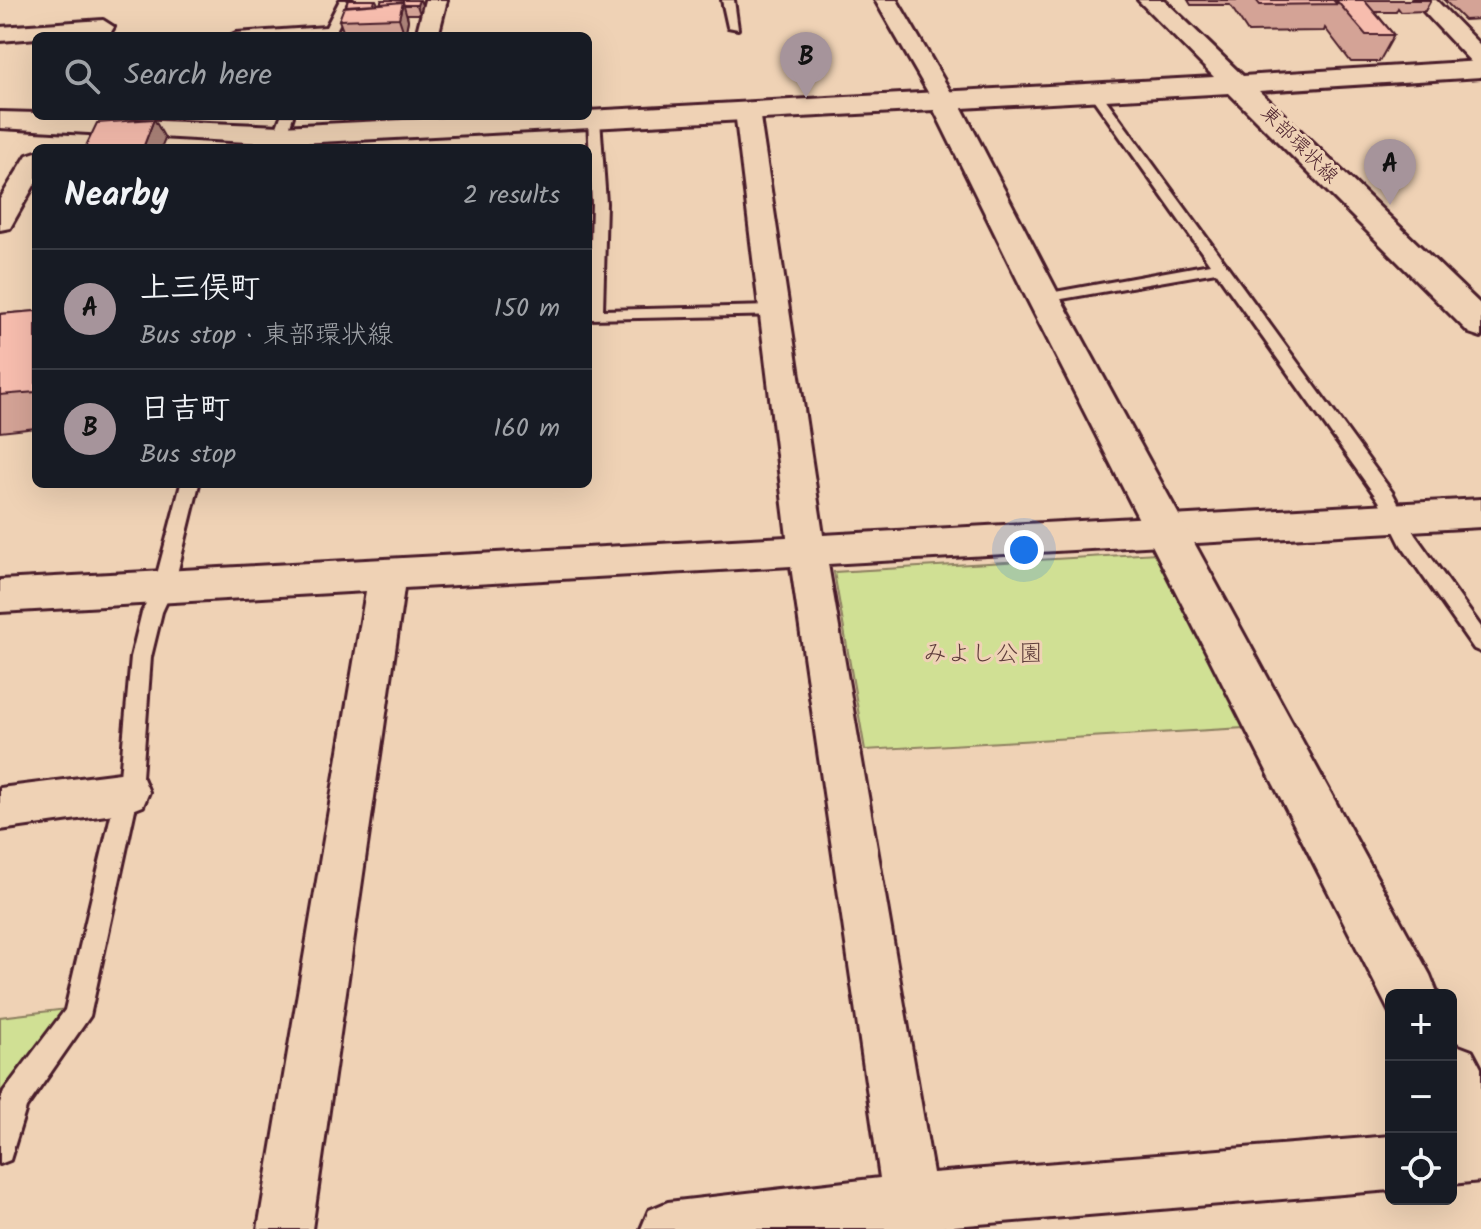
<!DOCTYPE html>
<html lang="en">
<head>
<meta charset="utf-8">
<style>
  :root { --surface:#171b24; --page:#242831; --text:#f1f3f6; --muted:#9ea1a6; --line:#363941; --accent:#a6949b }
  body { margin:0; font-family:Kalam,"Klee One",sans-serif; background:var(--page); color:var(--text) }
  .controls { position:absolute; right:24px; bottom:24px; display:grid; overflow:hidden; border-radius:12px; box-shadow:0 8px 32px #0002 }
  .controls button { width:72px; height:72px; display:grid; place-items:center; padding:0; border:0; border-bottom:2px solid var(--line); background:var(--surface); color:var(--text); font:40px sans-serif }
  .you { position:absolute; left:1024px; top:550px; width:28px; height:28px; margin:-20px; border:6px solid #fff; border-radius:50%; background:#1a73e8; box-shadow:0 0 0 12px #1a73e833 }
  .badge { display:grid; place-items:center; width:52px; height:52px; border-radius:50%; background:var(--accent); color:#111; font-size:26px; font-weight:700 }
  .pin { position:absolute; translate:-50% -66px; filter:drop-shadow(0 2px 4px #0008) }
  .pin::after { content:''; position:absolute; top:42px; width:28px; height:24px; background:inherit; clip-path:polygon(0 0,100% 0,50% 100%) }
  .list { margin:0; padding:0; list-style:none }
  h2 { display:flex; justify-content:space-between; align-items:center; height:104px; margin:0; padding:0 32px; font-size:34px }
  h2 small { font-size:26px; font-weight:400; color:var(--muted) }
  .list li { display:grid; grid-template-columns:52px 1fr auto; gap:24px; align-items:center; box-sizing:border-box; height:120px; padding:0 32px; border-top:2px solid var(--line) }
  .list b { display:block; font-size:30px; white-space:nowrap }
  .list p { margin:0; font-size:26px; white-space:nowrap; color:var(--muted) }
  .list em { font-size:26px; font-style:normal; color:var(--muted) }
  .icon { flex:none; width:44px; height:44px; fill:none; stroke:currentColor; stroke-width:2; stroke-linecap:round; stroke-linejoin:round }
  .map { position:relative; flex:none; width:1481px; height:1229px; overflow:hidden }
  .search { position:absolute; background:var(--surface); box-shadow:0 8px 32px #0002; left:32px; top:32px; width:560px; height:88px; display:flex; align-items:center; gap:20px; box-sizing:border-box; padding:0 28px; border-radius:12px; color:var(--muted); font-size:30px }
  .panel { position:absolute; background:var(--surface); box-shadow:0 8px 32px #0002; left:32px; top:144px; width:560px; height:344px; border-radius:12px }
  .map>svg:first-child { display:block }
  .green { fill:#d0e094; stroke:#8d8060; stroke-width:2 }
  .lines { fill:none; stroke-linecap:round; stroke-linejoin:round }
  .service-casing { stroke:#4a1f2b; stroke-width:6 }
  .minor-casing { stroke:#4a1f2b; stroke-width:6 }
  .tertiary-casing { stroke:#4a1f2b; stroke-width:6 }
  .service { fill:#efd2b5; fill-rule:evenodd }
  .minor { fill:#efd2b5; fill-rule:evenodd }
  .tertiary { fill:#efd2b5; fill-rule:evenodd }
  .wall { fill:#d4a396; stroke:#4a1f2b; stroke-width:2 }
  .shaded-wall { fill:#ad847a; stroke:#4a1f2b; stroke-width:2 }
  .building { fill:#f7bdae; stroke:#4a1f2b; stroke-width:2 }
  .labels { text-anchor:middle; stroke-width:6; stroke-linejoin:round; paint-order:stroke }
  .far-street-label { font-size:20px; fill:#4a1f2b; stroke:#efd2b5 }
  .park-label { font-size:24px; fill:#5e3c3b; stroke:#efd2b5 }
</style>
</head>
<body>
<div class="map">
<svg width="1481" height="1229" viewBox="0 0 1481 1229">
  <rect width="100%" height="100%" fill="#efd2b5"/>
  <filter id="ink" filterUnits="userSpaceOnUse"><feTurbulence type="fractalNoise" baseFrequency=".0125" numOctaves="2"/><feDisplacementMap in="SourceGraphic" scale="16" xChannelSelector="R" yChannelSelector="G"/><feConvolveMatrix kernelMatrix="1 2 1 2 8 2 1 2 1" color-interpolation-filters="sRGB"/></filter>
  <g filter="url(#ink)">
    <path class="green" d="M1157,553L1244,728L865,750L834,572Z
      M67,1009L2,1094L0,1101V1017Z"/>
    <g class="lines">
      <defs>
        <path id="service" d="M340,0H352L333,36H230L236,33L326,27Z
          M722,0H734L738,29L728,27Z
          M1095,89L1099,90L1392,492L1415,535L1481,627V652L1474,649L1401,545L1379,501L1216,272L1039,303L1036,299L1044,294L1210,264L1089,93Z
          M594,115L600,119L606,203L603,310L774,306L780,307V315L589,319L592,203L588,119Z
          M281,116H293L283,148H269Z
          M181,484H199L174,586L162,612L151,657L142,777L90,1016L26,1108L10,1160L0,1164V1103L4,1091L65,1010L120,777L131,657L142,612L154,586Z"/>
        <path id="minor" d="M425,0H447L438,36H416Z
          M875,0H897L956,101L952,106H936Z
          M1413,0H1436L1481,46V66L1473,64Z
          M103,20L114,27L111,32L0,41V27Z
          M747,104L756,106L759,111L823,535L1481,499V527L828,564L933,1173L1391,1136V1190L942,1227V1229H641L649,1210L668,1202L880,1178L791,566L404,588L312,1229H258L366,591L0,612V580L787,537L735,111L738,106Z
          M36,152V182L10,228L0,230V199L27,155Z
          M128,772L143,778L149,792L143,806L128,812L0,830V788Z
          M1481,1129V1181L1451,1184V1132Z"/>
        <path id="tertiary" d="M1138,0H1164L1243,76L1481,61V77L1259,91L1481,305V337L1469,333L1229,93L962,108L1061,299L1430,975L1438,995H1391V1015L1027,299L934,110L281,144L0,128V112L36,113V116L281,126L484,116H588V111L1214,77Z
          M1451,1043L1472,1051L1481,1068V1159L1460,1150L1451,1133Z"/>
      </defs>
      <use href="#service" class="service-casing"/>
      <use href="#minor" class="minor-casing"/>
      <use href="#tertiary" class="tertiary-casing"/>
      <use href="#service" class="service"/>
      <use href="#minor" class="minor"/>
      <use href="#tertiary" class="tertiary"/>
    </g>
    <path class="wall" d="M348,0H376L378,4H380L382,0H420L422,5L420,14H407L408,20L405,36H345L339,20Z
      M1188,0H1431L1425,11L1401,12L1398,8L1396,12H1375L1394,35L1379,62H1351L1325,28L1324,31L1248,32L1230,5H1191Z
      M1444,0H1481V19L1464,20Z
      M36,311V428L0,432V314Z"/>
    <path class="shaded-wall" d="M419,0H420L422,5L420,14L417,5Z
      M403,2L408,20L405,36L399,18Z
      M154,119L165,138L161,148H143Z"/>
    <path class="building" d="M348,0H375L374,4L346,6Z
      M382,0H419L417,5H404L403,2L380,4Z
      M1256,0H1333L1337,4L1260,5Z
      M1336,0H1364L1394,35H1366Z
      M403,2L399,18L339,20L344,7Z
      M154,119L143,148H85L97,123Z
      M36,311V392L0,395V314Z"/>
  </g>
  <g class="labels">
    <g class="far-street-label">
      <text transform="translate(1300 144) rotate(45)" y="7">東部環状線</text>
    </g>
    <g class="park-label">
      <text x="983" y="661">みよし公園</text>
    </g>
  </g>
</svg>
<div class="controls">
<button>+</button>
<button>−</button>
<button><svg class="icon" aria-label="locate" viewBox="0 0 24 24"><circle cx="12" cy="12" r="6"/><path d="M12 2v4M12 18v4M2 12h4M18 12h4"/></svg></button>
</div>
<div class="you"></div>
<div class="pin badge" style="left:1390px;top:205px">A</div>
<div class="pin badge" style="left:806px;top:98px">B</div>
<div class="search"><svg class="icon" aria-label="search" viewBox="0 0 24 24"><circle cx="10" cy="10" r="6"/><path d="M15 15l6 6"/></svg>Search here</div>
<section class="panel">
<h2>Nearby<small>2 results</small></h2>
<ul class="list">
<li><span class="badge">A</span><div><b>上三俣町</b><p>Bus stop · 東部環状線</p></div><em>150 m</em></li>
<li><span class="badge">B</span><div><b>日吉町</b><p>Bus stop</p></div><em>160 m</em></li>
</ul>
</section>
</div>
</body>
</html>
